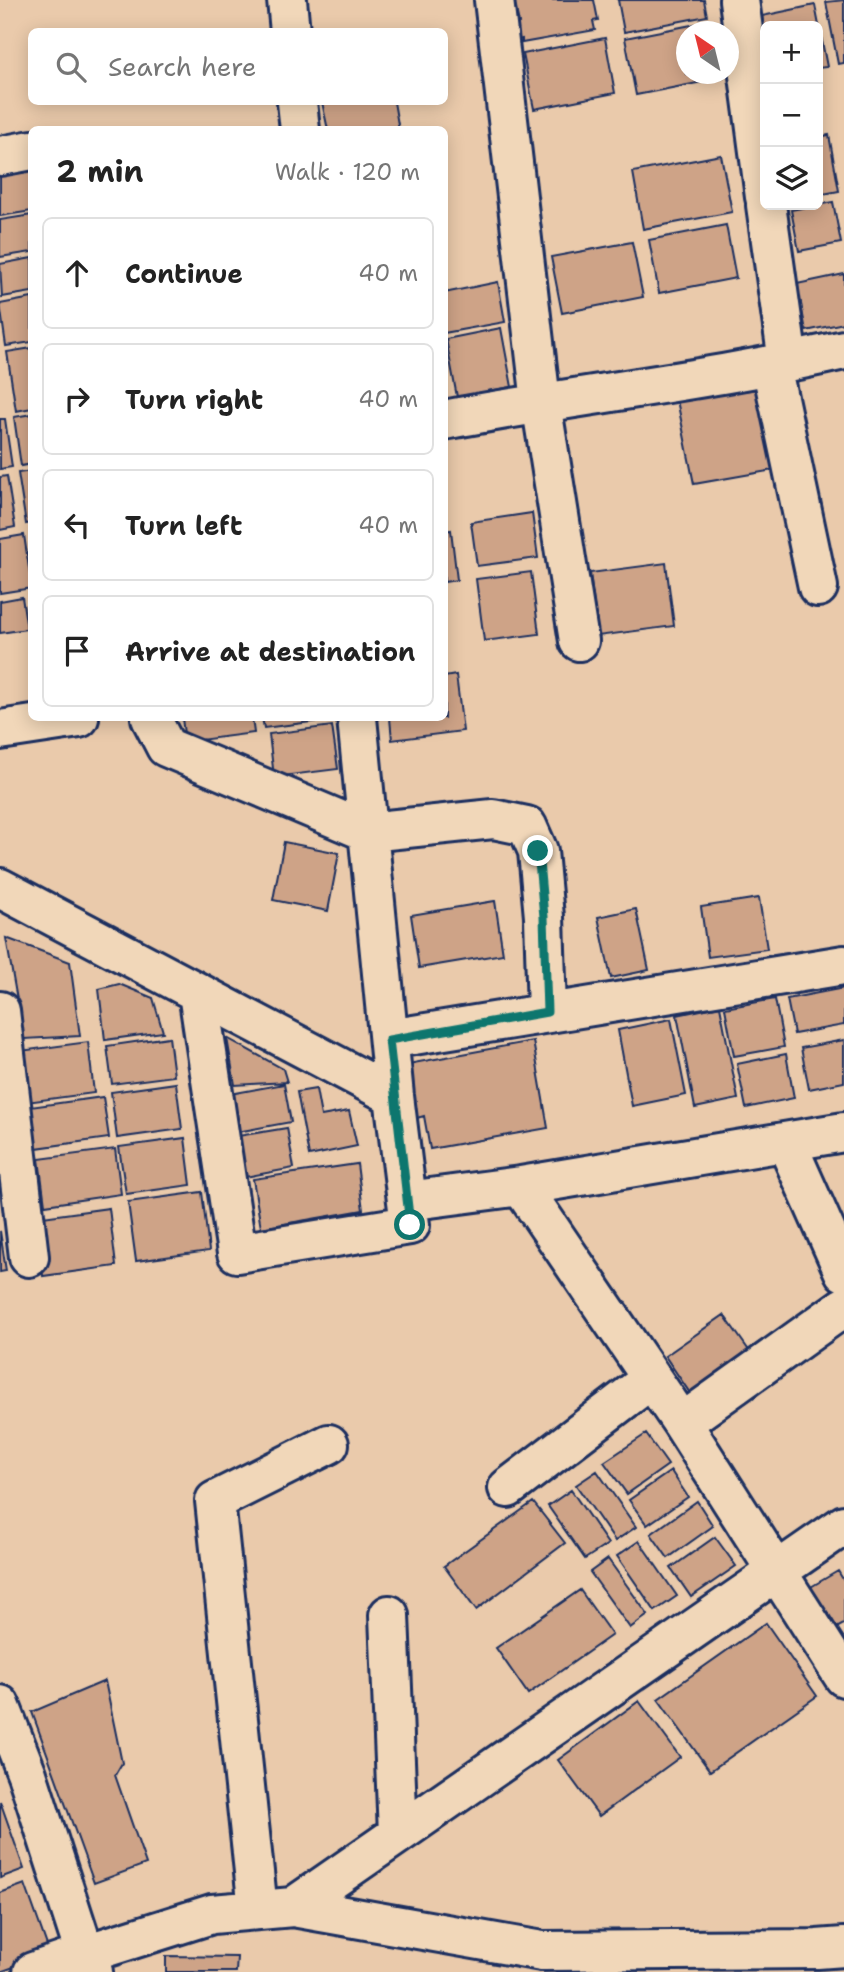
<!DOCTYPE html>
<html lang="en">
<head>
<meta charset="utf-8">
<style>
  :root { --surface:#fff; --page:#f6f6f6; --text:#222; --muted:#767676; --line:#e0e0e0 }
  body { margin:0; font-family:"Shantell Sans",sans-serif; background:var(--page); color:var(--text) }
  .controls { position:absolute; right:21px; top:21px; display:grid; overflow:hidden; border-radius:10px; box-shadow:0 4px 18px #0003 }
  .controls button { width:63px; height:63px; display:grid; place-items:center; padding:0; border:0; border-bottom:2px solid var(--line); background:var(--surface); color:var(--text); font:35px sans-serif }
  .compass { position:absolute; left:676px; top:21px; width:63px; height:63px; border-radius:50%; background:var(--surface); box-shadow:0 4px 18px #0003; rotate:325deg }
  .stop { position:absolute; width:21px; height:21px; margin:-16px; border:5px solid #0f766e; border-radius:50%; background:#fff }
  .stop.end { background:#0f766e; border-color:#fff; box-shadow:0 2px 7px #0008 }
  .list { margin:0; padding:0; list-style:none }
  h2 { display:flex; justify-content:space-between; align-items:center; height:91px; margin:0; padding:0 28px; font-size:30px }
  h2 small { font-size:23px; font-weight:400; color:var(--muted) }
  .list li { display:grid; grid-template-columns:46px 1fr auto; gap:21px; align-items:center; box-sizing:border-box; height:112px; margin:0 14px 14px; padding:0 14px; border:2px solid var(--line); border-radius:10px }
  .list b { display:block; font-size:26px; white-space:nowrap }
  .list em { font-size:23px; font-style:normal; color:var(--muted) }
  .icon { flex:none; width:38px; height:38px; fill:none; stroke:currentColor; stroke-width:2; stroke-linecap:round; stroke-linejoin:round }
  .map { position:relative; flex:none; width:844px; height:1972px; overflow:hidden }
  .search { position:absolute; background:var(--surface); box-shadow:0 4px 18px #0003; left:28px; top:28px; width:420px; height:77px; display:flex; align-items:center; gap:18px; box-sizing:border-box; padding:0 24px; border-radius:10px; color:var(--muted); font-size:26px }
  .panel { position:absolute; background:var(--surface); box-shadow:0 4px 18px #0003; left:28px; top:126px; width:420px; height:595px; border-radius:10px }
  .map>svg:first-child { display:block }
  .building { fill:#cea387; stroke:#1b2f5e; stroke-width:2 }
  .lines { fill:none; stroke-linecap:round; stroke-linejoin:round }
  .minor-casing { stroke:#1b2f5e; stroke-width:44 }
  .minor { stroke:#f1d7b9; stroke-width:38 }
  .route { stroke:#0f766e; stroke-width:9 }
</style>
</head>
<body>
<div class="map">
<svg width="844" height="1972" viewBox="0 0 844 1972">
  <rect width="100%" height="100%" fill="#eacaab"/>
  <filter id="ink" filterUnits="userSpaceOnUse"><feTurbulence type="fractalNoise" baseFrequency=".0143" numOctaves="2"/><feDisplacementMap in="SourceGraphic" scale="14" xChannelSelector="R" yChannelSelector="G"/><feConvolveMatrix kernelMatrix="1 2 1 2 8 2 1 2 1" color-interpolation-filters="sRGB"/></filter>
  <g filter="url(#ink)">
    <path class="building" d="M514,0H594L598,20L593,21L595,30L522,43V39L517,40L514,24L519,23Z
      M618,0H704L707,16L624,32Z
      M844,0V63L838,64L826,2Z
      M815,5L827,67L818,68V26H765V34L762,16Z
      M712,21L714,32H686V74H722L723,78L636,95L625,38Z
      M605,38L615,93L534,109L523,54Z
      M322,102H394L399,130H328Z
      M829,135L839,191L818,195V137Z
      M721,155L732,212L643,229L633,172Z
      M32,171V211L0,216V176Z
      M833,202L841,243L799,251L791,210Z
      M32,215V252L0,257V220Z
      M726,225L736,278L659,293L649,240Z
      M632,242L643,297L562,313L551,257Z
      M32,258V292L2,297L0,264Z
      M844,274V323L806,331L797,284Z
      M498,282L505,322L444,333V293Z
      M32,298V342L6,346L0,304Z
      M501,328L512,387L457,397L446,339Z
      M32,348V408L16,411L7,352Z
      M772,387L790,467L694,484L677,400Z
      M32,414V464L21,466L14,417Z
      M0,419H5L12,467L0,469Z
      M32,471V523L26,524L18,473Z
      M7,476L15,527L0,530V477Z
      M532,513L538,558L477,566L471,522Z
      M451,530L457,580L444,582V531Z
      M24,535L32,588L0,593V539Z
      M666,563L674,626L598,636L590,573Z
      M531,572L539,634L484,641L476,579Z
      M22,597L27,629L0,633V601Z
      M456,675L463,731L392,740L390,718H444V677Z
      M182,718H252L254,733L185,742Z
      M262,718H327V720L264,728Z
      M332,726L338,769L274,777L269,734Z
      M284,842L339,853L328,911L273,900Z
      M759,898L767,949L708,957L701,907Z
      M495,901L503,954L419,968L411,915Z
      M636,909L649,970L611,978L598,917Z
      M6,938L70,962L80,1036L24,1039Z
      M119,984L153,998L163,1032L105,1040L99,989Z
      M844,988V1025L794,1034L787,999Z
      M775,999L784,1047L734,1056L725,1008Z
      M720,1006L738,1099L695,1108L677,1015Z
      M671,1019L686,1095L632,1106L618,1030Z
      M169,1037L174,1076L112,1084L107,1046Z
      M227,1038L283,1069L287,1082L235,1085Z
      M844,1040V1082L809,1089L801,1048Z
      M533,1041L548,1128L430,1149L424,1116L417,1118L408,1064Z
      M88,1042L94,1093L27,1102L20,1051Z
      M786,1054L794,1098L746,1108L737,1064Z
      M176,1083L182,1129L117,1138L111,1092Z
      M284,1084L291,1122L237,1132L230,1094Z
      M316,1089L321,1116L349,1111L357,1146L309,1156L297,1092Z
      M103,1097L109,1138L36,1148L30,1107Z
      M287,1128L294,1168L245,1177L238,1136Z
      M185,1138L191,1185L126,1194L119,1147Z
      M115,1149L121,1194L45,1205L39,1159Z
      M357,1164L363,1210L261,1228L253,1179Z
      M202,1192L209,1251L136,1261L128,1202Z
      M109,1208L116,1266L43,1276L35,1218Z
      M0,1231L6,1271L0,1272Z
      M724,1315L750,1352L690,1393L665,1356Z
      M646,1434L668,1465L627,1494L604,1462Z
      M597,1471L636,1527L615,1541L576,1485Z
      M671,1471L688,1497L647,1525L629,1500Z
      M571,1490L608,1544L585,1559L548,1506Z
      M697,1501L713,1526L668,1558L651,1534Z
      M533,1502L565,1543L476,1610L444,1566Z
      M715,1537L736,1566L691,1597L671,1568Z
      M639,1541L677,1596L655,1611L617,1556Z
      M608,1559L648,1615L630,1628L590,1572Z
      M838,1571L844,1581V1624L833,1630L809,1588Z
      M580,1590L612,1635L528,1694L496,1648Z
      M766,1623L817,1696L710,1771L658,1699Z
      M105,1681L122,1763L115,1775L146,1864L94,1883L32,1712Z
      M639,1701L680,1757L599,1816L558,1760Z
      M0,1801L24,1869L0,1878Z
      M25,1884L50,1954L0,1972V1893Z
      M166,1956L237,1957L236,1972H166Z"/>
    <g class="lines">
      <defs>
        <path id="minor" d="M287,0L290,32
          M494,0L541,402L579,641
          M739,0L765,197
          M297,102L300,130
          M0,156L32,150
          M766,205L788,362
          M771,365L818,587
          M444,420C577,395 712,380 844,350
          M151,718L166,747L368,832L493,819L527,826L538,851L544,917L547,1012
          M357,718L394,1096L407,1201
          M0,730L79,718
          M0,888L394,1096
          M198,993L237,1253L410,1225L407,1201L521,1186L844,1132
          M0,1011L29,1257
          M389,1039L844,965
          M786,1142L844,1272
          M521,1186L682,1423L844,1677
          M682,1423L844,1307
          M508,1488L651,1379
          M389,1615L398,1834
          M0,1705L27,1774L85,1954L212,1914L293,1907L542,1951L817,1949L844,1947
          M293,1907L844,1525
          M258,1910L215,1501L329,1444
          M33,1972L85,1954L93,1972"/>
      </defs>
      <use href="#minor" class="minor-casing"/>
      <use href="#minor" class="minor"/>
    </g>
  </g>
  <g class="lines" filter="url(#ink)">
    <path class="route" d="M410,1225L389,1040L547,1012L544,917L538,851"/>
  </g>
</svg>
<div class="controls">
<button>+</button>
<button>−</button>
<button><svg class="icon" aria-label="layers" viewBox="0 0 24 24"><path d="M12 4l9 5-9 5-9-5zM3 14l9 5 9-5"/></svg></button>
</div>
<svg class="compass" viewBox="-18 -18 36 36"><path d="M0-13l5 13h-10z" fill="#e53935"/><path d="M0 13l5-13h-10z" fill="#767676"/></svg>
<div class="stop" style="left:410px;top:1225px"></div>
<div class="stop end" style="left:538px;top:851px"></div>
<div class="search"><svg class="icon" aria-label="search" viewBox="0 0 24 24"><circle cx="10" cy="10" r="6"/><path d="M15 15l6 6"/></svg>Search here</div>
<section class="panel">
<h2>2 min<small>Walk · 120 m</small></h2>
<ul class="list">
<li><svg class="icon" aria-label="ahead" viewBox="0 0 24 24"><path d="M12 20V5M6 11l6-6 6 6"/></svg><div><b>Continue</b></div><em>40 m</em></li>
<li><svg class="icon" aria-label="right" viewBox="0 0 24 24"><path d="M7 20v-9h11M14 6l5 5-5 5"/></svg><div><b>Turn right</b></div><em>40 m</em></li>
<li><svg class="icon" aria-label="left" viewBox="0 0 24 24"><path d="M17 20v-9H6M10 6l-5 5 5 5"/></svg><div><b>Turn left</b></div><em>40 m</em></li>
<li><svg class="icon" aria-label="arrive" viewBox="0 0 24 24"><path d="M6 21V4h12l-3 4 3 4H6"/></svg><div><b>Arrive at destination</b></div></li>
</ul>
</section>
</div>
</body>
</html>
